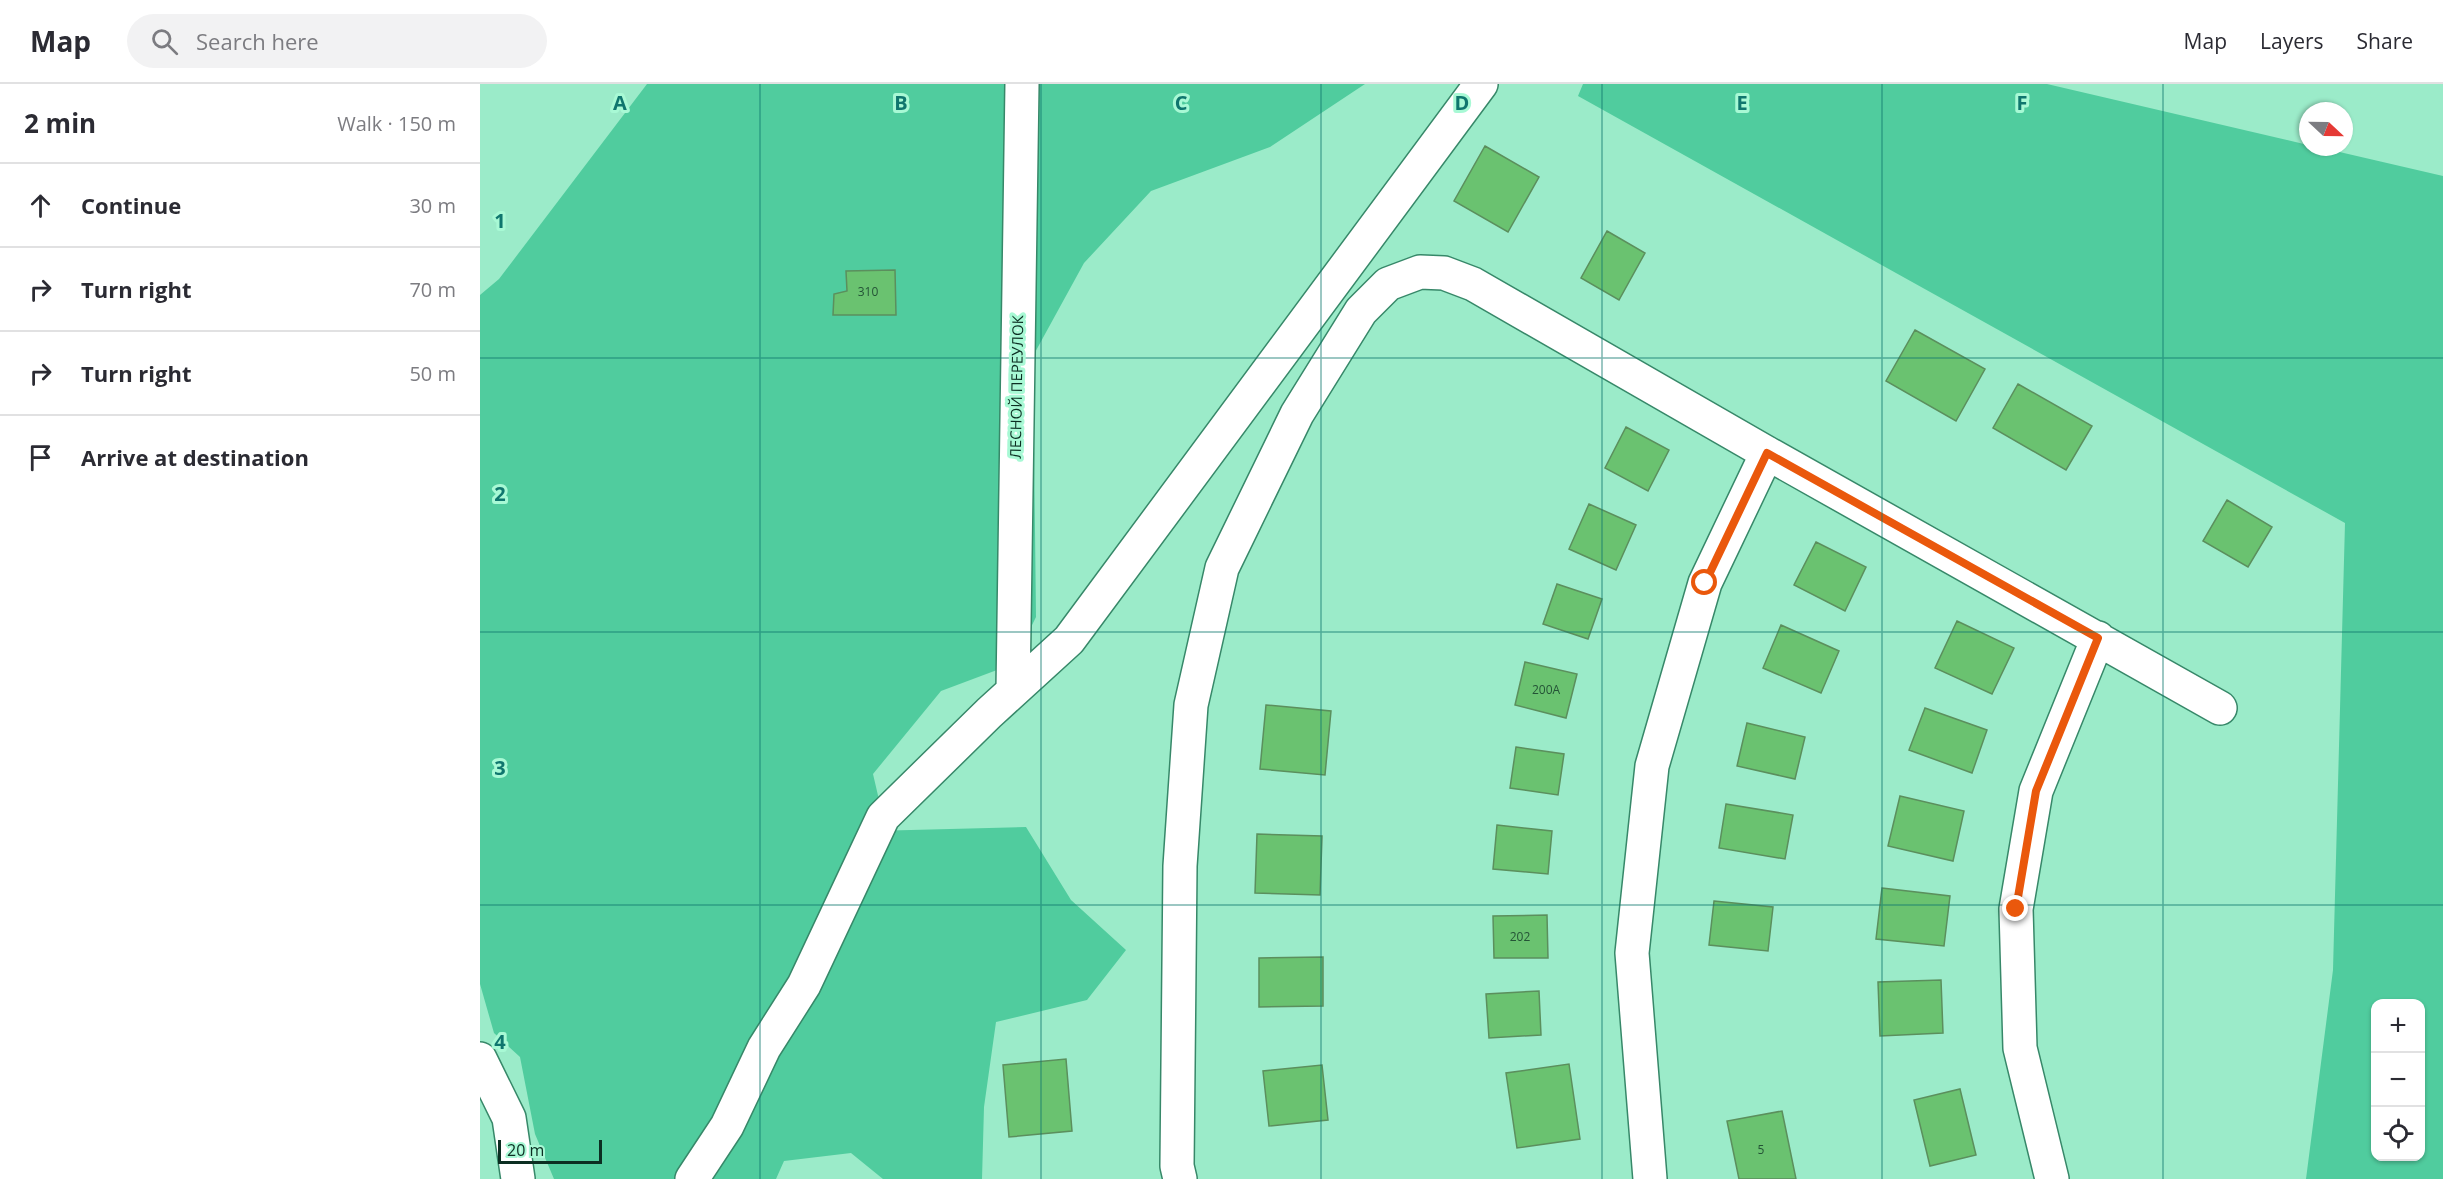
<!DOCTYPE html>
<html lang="en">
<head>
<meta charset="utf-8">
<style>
  :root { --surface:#fff; --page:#f2f2f3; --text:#2b2b33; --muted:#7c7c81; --line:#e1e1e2 }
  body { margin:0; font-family:"Open Sans",sans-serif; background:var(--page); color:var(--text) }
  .controls { position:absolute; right:18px; bottom:18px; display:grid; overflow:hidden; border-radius:12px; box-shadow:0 2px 4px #0004 }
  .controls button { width:54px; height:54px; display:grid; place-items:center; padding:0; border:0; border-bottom:2px solid var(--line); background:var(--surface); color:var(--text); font:30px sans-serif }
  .compass { position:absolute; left:1819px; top:18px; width:54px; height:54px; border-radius:50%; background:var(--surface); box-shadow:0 2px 4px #0004; rotate:112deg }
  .scale { position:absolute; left:18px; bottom:15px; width:104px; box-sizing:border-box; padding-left:6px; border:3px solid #0c2e22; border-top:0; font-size:16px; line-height:21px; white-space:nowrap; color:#0c2e22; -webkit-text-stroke:4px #a8f9d5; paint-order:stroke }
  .stop { position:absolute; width:18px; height:18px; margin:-14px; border:4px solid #ea580c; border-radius:50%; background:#fff }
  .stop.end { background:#ea580c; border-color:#fff; box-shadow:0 2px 6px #0008 }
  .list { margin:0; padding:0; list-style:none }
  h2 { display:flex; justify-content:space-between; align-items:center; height:78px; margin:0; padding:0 24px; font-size:26px }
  h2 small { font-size:20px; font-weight:400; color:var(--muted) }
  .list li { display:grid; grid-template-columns:39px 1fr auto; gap:18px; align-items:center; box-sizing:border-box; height:84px; padding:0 24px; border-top:2px solid var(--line) }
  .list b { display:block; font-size:22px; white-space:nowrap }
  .list em { font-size:20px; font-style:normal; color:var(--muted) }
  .icon { flex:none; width:33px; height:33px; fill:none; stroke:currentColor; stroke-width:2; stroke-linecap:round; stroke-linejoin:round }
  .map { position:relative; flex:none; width:1963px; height:1095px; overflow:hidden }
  header { display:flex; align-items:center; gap:36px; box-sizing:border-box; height:84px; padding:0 30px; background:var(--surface); border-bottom:2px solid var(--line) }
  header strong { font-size:28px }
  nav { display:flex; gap:33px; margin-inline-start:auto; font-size:21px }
  .search { width:420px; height:54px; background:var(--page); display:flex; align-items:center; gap:15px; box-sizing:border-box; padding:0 21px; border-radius:33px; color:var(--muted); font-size:22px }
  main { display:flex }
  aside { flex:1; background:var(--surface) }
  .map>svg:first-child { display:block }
  .green { fill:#50cc9e; fill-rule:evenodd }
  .building { fill:#6ac270; stroke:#5b8f5d; stroke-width:1.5 }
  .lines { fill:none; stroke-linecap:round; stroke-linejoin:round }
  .minor-casing { stroke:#378869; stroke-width:36 }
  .minor { stroke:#fff; stroke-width:33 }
  .route { stroke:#ea580c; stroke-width:8 }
  .grid { fill:none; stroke:#0f766e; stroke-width:1.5; stroke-opacity:0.55 }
  .labels { text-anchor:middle; stroke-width:6; stroke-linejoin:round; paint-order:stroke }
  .number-label { font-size:12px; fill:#245336 }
  .street-label { font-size:15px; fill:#0c2e22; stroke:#a8f9d5 }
  .grid-label { font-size:20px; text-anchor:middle; font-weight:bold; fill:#0f766e; stroke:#a8f9d5; stroke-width:6; stroke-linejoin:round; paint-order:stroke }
</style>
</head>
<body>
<header>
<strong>Map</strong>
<div class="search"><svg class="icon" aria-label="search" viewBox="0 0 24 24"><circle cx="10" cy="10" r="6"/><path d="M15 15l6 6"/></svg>Search here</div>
<nav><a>Map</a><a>Layers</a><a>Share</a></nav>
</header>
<main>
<aside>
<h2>2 min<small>Walk · 150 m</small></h2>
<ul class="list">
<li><svg class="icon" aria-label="ahead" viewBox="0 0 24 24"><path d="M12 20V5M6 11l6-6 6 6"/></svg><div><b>Continue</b></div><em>30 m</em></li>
<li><svg class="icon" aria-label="right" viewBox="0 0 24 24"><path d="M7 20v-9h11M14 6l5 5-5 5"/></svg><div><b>Turn right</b></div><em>70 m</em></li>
<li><svg class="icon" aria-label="right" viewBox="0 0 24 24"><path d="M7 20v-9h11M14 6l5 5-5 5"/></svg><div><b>Turn right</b></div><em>50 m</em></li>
<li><svg class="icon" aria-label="arrive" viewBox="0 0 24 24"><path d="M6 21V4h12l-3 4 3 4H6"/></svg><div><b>Arrive at destination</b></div></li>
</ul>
</aside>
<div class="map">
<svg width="1963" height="1095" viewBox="0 0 1963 1095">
  <rect width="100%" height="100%" fill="#9bebc9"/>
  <path class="green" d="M167,0H885L790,63L671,107L604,179L553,272L556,533L533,580L461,607L393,690L403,733L392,747L546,743L591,816L646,866L607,916L516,938L504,1023L502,1095H403L371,1069L304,1077L296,1095H74L55,1050L40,973L14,949L0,900V211L19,195Z
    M1103,0H1567L1828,61V63H1838L1963,92V1095H1826L1853,886L1865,439L1098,12ZM1896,920H1940V1072H1896Z"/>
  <path class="building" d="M1005,62L1059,93L1028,148L974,117Z
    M1127,147L1165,169L1139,216L1101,194Z
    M415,186L416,231H353L354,210L367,207L366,187Z
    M1435,246L1505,285L1476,337L1406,297Z
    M1538,300L1612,342L1586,386L1513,344Z
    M1146,343L1189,366L1168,407L1125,384Z
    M1747,416L1792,443L1768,483L1723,457Z
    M1109,420L1156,441L1136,486L1089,465Z
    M1336,458L1386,483L1365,527L1314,501Z
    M1077,500L1122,515L1108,555L1063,540Z
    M1477,537L1534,564L1512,610L1455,584Z
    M1301,541L1359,567L1341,609L1283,584Z
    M1045,578L1097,590L1086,634L1035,621Z
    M786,621L851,627L845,691L780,685Z
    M1445,624L1507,646L1492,689L1429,666Z
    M1267,639L1325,653L1315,695L1257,682Z
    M1036,663L1084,670L1078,711L1030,704Z
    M1420,712L1484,727L1473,777L1408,762Z
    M1246,720L1313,731L1305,775L1239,764Z
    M1017,741L1072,747L1068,790L1013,785Z
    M777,750L842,752L840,811L775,809Z
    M1402,804L1470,812L1464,862L1396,855Z
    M1234,817L1293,823L1288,867L1229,861Z
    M1067,831L1068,874H1014L1013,832Z
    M843,873V922L779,923V874Z
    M1461,896L1463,949L1400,952L1398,898Z
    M1059,907L1061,951L1009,954L1006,910Z
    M586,975L592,1047L529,1053L523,981Z
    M1089,980L1100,1055L1037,1064L1026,989Z
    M842,981L848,1036L789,1042L783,987Z
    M1480,1005L1496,1071L1450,1082L1434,1016Z
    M1302,1027L1316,1095H1259L1247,1037Z"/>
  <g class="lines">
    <defs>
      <path id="minor" d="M533,607L542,0
        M0,975L29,1034L38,1095
        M212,1095L247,1042L284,964L324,901L403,733L509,629L589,556L1001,0
        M700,1095L697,1082L700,782L711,621L742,484L817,330L881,227L908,200L940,188L964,189L993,200L1287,369L1740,624
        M1170,1095L1152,869L1172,682L1225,499L1287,369
        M1572,1095L1540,964L1536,825L1556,707L1618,554"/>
    </defs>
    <use href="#minor" class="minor-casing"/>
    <use href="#minor" class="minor"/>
  </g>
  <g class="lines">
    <path class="route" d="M1225,499L1287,369L1618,554L1556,707L1536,825"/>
  </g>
  <path class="grid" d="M280,0V1095M561,0V1095M841,0V1095M1122,0V1095M1402,0V1095M1683,0V1095M0,274H1963M0,548H1963M0,821H1963"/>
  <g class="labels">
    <g class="number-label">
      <text x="388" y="212">310</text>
      <text x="1066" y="610">200А</text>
      <text x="1040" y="857">202</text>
      <text x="1281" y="1070">5</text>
    </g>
    <g class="street-label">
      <text transform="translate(537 303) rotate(-89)" y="5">ЛЕСНОЙ ПЕРЕУЛОК</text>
    </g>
  </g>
  <g class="grid-label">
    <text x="140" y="26">A</text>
    <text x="421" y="26">B</text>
    <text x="701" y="26">C</text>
    <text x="982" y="26">D</text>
    <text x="1262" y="26">E</text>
    <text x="1542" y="26">F</text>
    <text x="20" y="144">1</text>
    <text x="20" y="417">2</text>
    <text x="20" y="691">3</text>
    <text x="20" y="965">4</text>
  </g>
</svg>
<div class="controls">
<button>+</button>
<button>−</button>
<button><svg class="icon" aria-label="locate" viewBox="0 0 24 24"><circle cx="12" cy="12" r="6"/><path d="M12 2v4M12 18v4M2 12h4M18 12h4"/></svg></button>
</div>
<svg class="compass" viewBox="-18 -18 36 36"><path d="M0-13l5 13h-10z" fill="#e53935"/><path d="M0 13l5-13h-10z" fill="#7c7c81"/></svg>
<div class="scale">20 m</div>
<div class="stop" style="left:1225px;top:499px"></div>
<div class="stop end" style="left:1536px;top:825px"></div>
</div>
</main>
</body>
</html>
